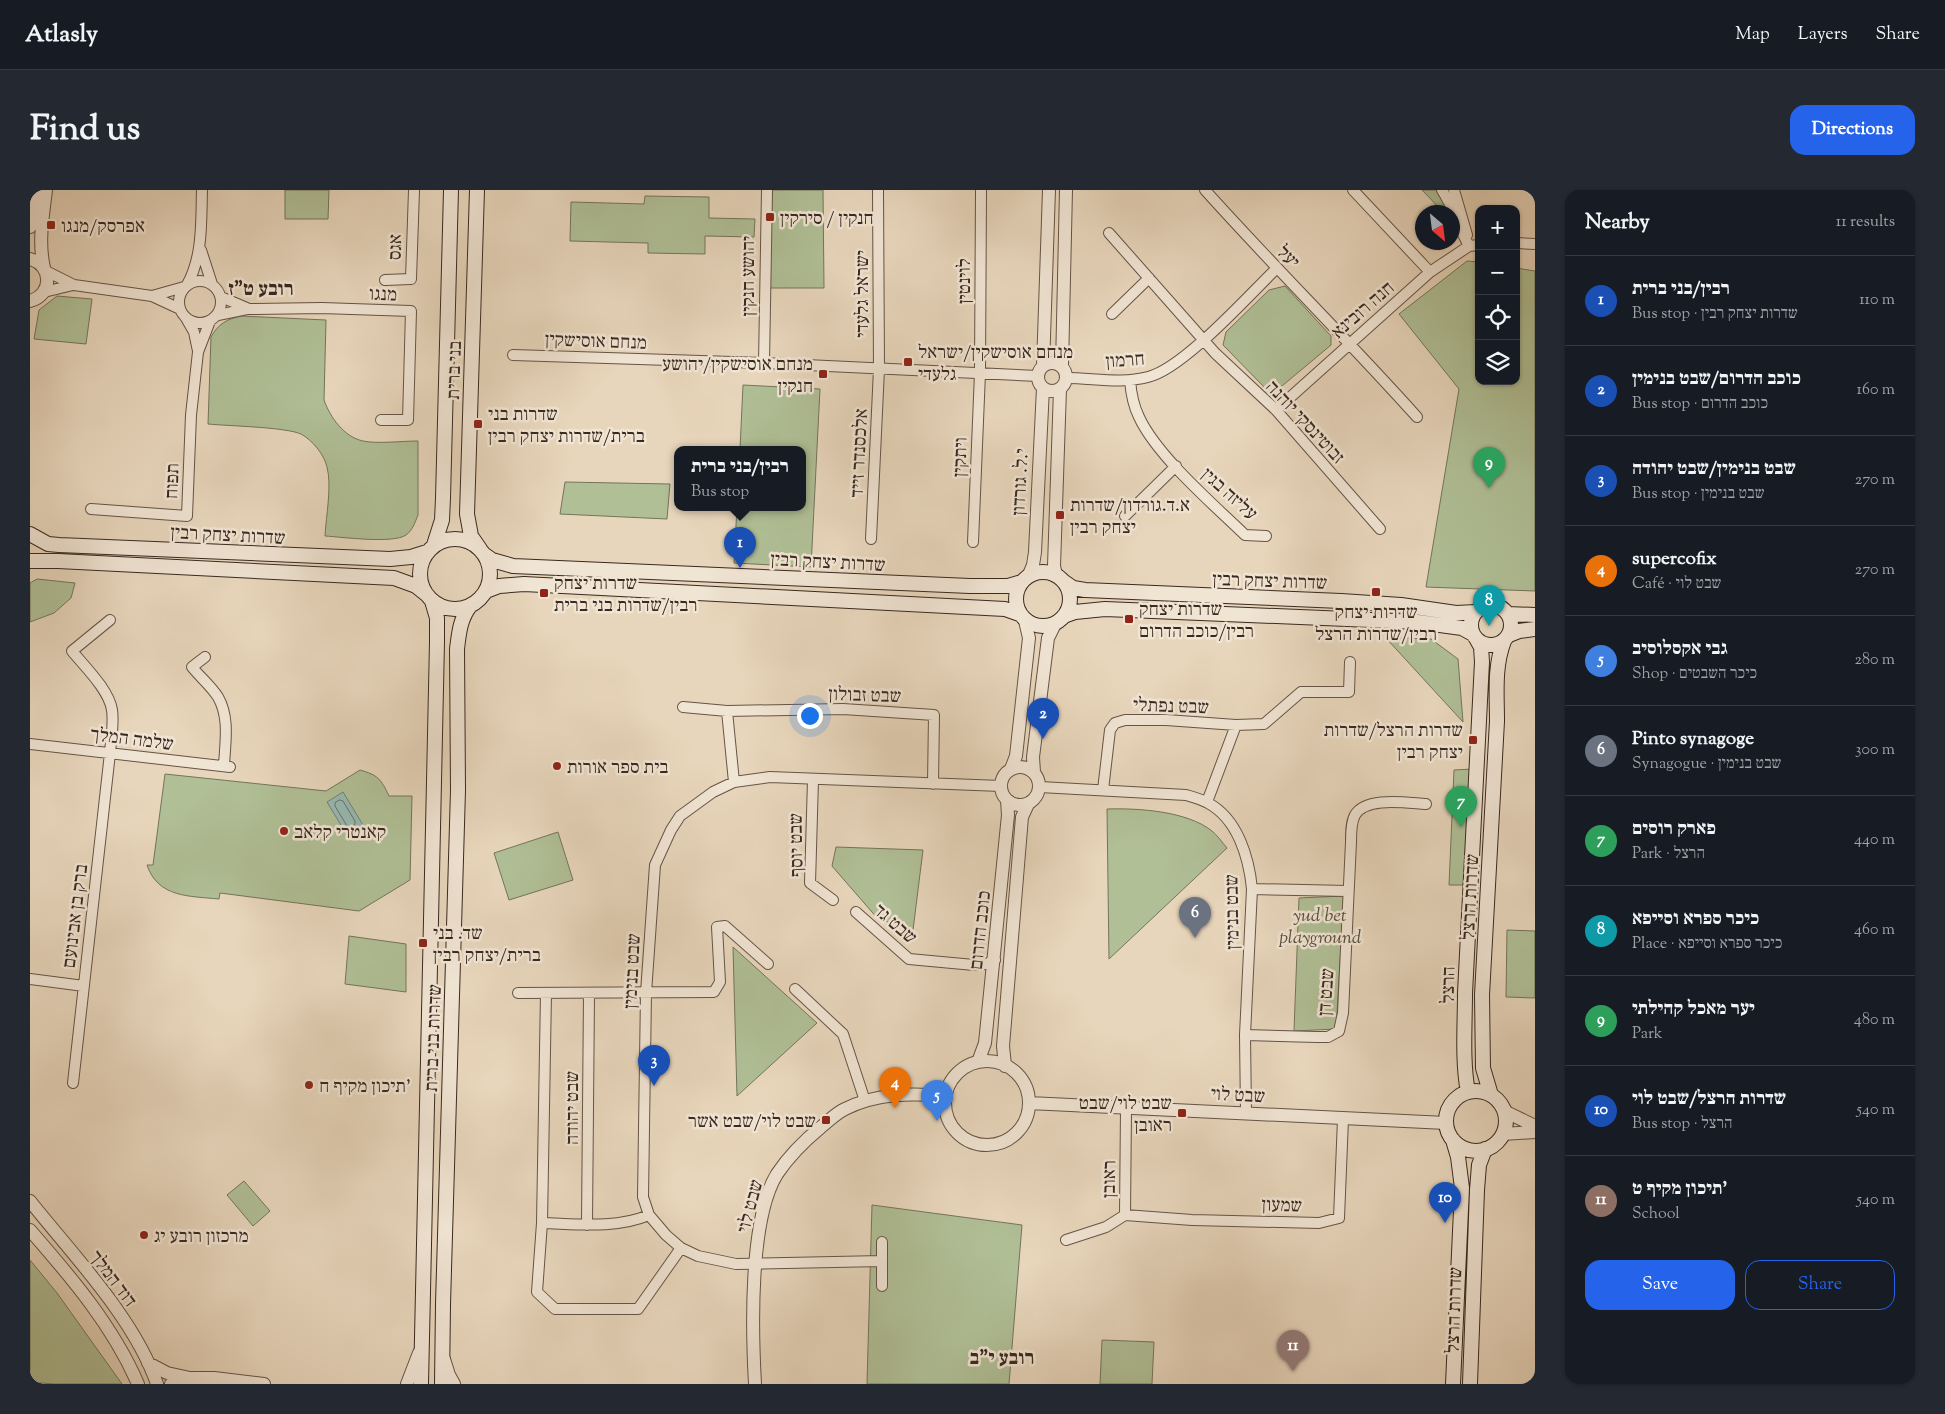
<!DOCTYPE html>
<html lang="en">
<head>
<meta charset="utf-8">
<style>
  :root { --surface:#171b24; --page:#242831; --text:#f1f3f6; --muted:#9ea1a6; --line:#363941; --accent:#2563eb }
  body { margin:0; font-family:"Sorts Mill Goudy","Frank Ruhl Libre",serif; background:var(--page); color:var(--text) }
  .controls { position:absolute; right:15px; top:15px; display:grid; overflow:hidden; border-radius:10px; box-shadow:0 1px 4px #0004 }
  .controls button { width:45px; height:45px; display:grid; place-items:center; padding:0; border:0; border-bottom:1px solid var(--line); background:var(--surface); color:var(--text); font:25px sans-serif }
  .compass { position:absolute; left:1385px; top:15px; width:45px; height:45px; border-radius:50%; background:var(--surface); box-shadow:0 1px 4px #0004; rotate:152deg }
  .you { position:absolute; left:779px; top:525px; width:18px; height:18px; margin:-12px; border:4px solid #fff; border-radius:50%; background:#1a73e8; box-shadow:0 0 0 8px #1a73e833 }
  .badge { display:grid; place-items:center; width:32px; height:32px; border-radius:50%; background:var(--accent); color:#fff; font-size:16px; font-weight:700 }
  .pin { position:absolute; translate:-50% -41px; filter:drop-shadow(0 1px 2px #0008) }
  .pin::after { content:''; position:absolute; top:26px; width:18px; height:15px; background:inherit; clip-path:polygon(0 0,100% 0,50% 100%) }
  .popup { position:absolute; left:644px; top:256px; width:132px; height:65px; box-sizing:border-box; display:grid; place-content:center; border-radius:10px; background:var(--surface); filter:drop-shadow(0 1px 4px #0005); font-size:16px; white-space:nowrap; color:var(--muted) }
  .popup b { font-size:19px; color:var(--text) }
  .popup::after { content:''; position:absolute; left:50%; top:100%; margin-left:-10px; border:10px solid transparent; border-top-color:var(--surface) }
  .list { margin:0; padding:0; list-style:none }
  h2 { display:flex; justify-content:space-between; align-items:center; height:65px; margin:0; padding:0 20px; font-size:21px }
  h2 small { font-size:16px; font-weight:400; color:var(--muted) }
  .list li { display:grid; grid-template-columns:32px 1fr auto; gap:15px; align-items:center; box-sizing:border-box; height:90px; padding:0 20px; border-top:1px solid var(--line) }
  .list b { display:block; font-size:19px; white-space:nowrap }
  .list p { margin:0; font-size:16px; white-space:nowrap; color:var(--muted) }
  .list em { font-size:16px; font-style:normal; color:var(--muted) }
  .actions { display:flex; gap:10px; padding:15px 20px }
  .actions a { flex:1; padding:11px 0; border:1px solid var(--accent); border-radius:15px; text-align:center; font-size:18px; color:var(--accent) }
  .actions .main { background:var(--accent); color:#fff }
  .icon { flex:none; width:28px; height:28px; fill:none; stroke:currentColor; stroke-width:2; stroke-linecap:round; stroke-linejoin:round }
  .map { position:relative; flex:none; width:1505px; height:1194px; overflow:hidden; border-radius:15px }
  header { display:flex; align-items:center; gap:30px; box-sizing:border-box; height:70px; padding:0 25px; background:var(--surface); border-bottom:1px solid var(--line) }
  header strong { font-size:24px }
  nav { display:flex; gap:28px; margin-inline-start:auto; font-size:18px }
  .intro { display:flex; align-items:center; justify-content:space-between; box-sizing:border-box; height:120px; padding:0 30px }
  h1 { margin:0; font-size:35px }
  .button { padding:12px 22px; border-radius:15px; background:var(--accent); color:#fff; font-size:18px; font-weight:700 }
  main { display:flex; gap:30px; padding:0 30px }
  aside { flex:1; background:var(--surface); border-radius:15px; box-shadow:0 1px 4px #0004 }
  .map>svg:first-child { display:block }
  .green { fill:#b0bf96; stroke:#74745b }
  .water { fill:#97b9b2; stroke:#717f78 }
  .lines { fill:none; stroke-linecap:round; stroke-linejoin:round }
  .shore { stroke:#687169; stroke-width:1 }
  .minor-casing { stroke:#655447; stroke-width:12 }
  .tertiary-casing { stroke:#655447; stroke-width:14 }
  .secondary-casing { stroke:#392920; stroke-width:16 }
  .minor { stroke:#f0e4d3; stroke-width:10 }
  .tertiary { stroke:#f0e4d3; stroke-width:12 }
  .secondary { stroke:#f0e4d3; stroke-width:14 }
  .poi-dot { fill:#8f2418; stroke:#f0e4d3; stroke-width:2 }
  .labels { text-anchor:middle; stroke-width:5; stroke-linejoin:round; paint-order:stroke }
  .poi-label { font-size:19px; fill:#392920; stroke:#f0e4d3; text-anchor:start }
  .street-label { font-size:19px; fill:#392920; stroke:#f0e4d3 }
  .park-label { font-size:19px; font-style:italic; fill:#574e3e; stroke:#f0e4d3 }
  .neighbourhood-label { font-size:20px; font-weight:bold; fill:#392920; stroke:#f0e4d3 }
</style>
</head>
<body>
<header>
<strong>Atlasly</strong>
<nav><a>Map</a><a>Layers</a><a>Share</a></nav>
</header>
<div class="intro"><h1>Find us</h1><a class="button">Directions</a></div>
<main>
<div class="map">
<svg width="1505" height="1194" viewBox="0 0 1505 1194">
  <rect width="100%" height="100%" fill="#e8d6bc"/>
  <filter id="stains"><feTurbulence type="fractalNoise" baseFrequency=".004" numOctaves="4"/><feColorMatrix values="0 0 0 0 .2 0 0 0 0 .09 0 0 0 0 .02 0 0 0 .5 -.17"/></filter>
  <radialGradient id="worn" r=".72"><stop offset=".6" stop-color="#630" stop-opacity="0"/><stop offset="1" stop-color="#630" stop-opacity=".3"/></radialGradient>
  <path class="green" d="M255,0H299L298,29H255Z
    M738,0H793L794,98H736Z
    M1392,0H1407L1411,4L1419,22H1413Z
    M615,6L679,7V28L725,29L724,47L675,46V64L618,63V53L540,51L541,12L614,14Z
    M1437,71L1449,72V191H1486V78L1505,81V401L1396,397L1429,199L1369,124Z
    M1255,96L1301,146V155L1252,196L1238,201L1193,155L1196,142L1239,100Z
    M27,106L62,109L56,154L4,149L9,120Z
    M211,126L296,130L294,210C300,227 314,247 333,251C347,254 372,251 388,251V325C385,332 383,340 376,345C363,354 312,347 295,346C296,326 302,296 297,277C294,264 282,250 271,244C255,237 198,236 178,234L181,147C188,134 197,129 211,126Z
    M713,195L790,199L781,377L704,373L707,317H772V259H710Z
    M535,292L640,294L637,329L530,324Z
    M7,389L45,393L41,408L24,423L0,432V393Z
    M1355,447L1401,449L1428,469L1433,532Z
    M1443,579L1439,695H1419L1424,580Z
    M330,580C348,585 351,589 359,606H382L380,690L329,721L190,703L189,709C160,706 128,708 117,675H123L135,584L296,601Z
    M1077,619C1108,618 1157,621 1182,641C1187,645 1192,652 1197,658L1079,769Z
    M528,642L543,690L479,710L464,663Z
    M806,657L893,660L883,740L848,729L802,676Z
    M1314,706L1306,839L1264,841L1269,708Z
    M1477,740L1505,741V808L1476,807Z
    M319,746L376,754V802L315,794Z
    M703,757L787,833L707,906Z
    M214,991L240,1021L223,1036L197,1005Z
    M842,1015L992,1035L979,1194H837Z
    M0,1070L27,1103L92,1194H24L0,1192Z
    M1072,1150L1124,1152L1122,1194H1070Z"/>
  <path class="water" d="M313,602L333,635L317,645L297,612Z"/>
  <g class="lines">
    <path class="shore" d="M310,610L313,611L325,631V634L320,637L317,636L305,616V613Z"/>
    <defs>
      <path id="minor" d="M1175,0C1244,77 1318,150 1387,227
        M1323,0L1400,82
        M1412,0C1423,17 1429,38 1439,56
        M1424,0L1437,45
        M1079,43L1185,163L1246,220L1350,339
        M1486,53L1505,54
        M171,60L182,94
        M16,81L44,95L122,106L150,119
        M355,90L381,89L384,0
        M149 112a21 21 0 1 1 42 0a21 21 0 1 1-42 0Z
        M157,95C173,66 171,33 172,0
        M14,102L43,95
        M122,106L154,97
        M191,107L217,118
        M1082,124L1119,88
        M188,125L217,119L292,118L381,121L378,230H351
        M156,128L164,142L168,161
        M483,165L734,173L1008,186
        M734,173L737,0
        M1037,188C1063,188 1092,194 1118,187C1153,179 1218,106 1246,79
        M1100,190C1101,203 1103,215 1109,227C1127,266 1183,314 1215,345L1236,346
        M1246,220L1400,82L1439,56L1449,55
        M61,319L157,326L161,225L168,162L180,131
        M1095,326L1146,276
        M841,349L849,179L848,0
        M943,352L950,183L951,0
        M175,467L162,477C170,487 181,496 188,507C200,528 195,553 194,576
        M653,517L697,521L813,519L904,525L903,594
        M697,521L704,592
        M0,554L200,577
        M783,590L780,693L803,710
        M1010,597L1156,605C1163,607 1171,609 1178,613C1208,629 1219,668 1222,699L1215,845L1216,923
        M1073,600L1080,540L1085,533L1095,530H1136L1206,535L1234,534L1271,502H1319L1320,472
        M1177,612L1206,535
        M1222,699L1318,701
        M826,722L879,769L944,775L956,774L965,770
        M0,789L54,796
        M765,799L813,844L835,911
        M488,803L684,802L690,792L687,737L695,736L738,774
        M516,803L512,1033L507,1102L525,1119H608L651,1058
        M1215,845L1287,847H1298L1309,841L1313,823L1321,652C1321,643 1321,632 1325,625C1336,606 1377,613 1396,614
        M43,893L80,563C81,550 84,533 82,520C79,500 55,477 42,461L80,430
        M1095,1025L1162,1030L1289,1033L1309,1028L1313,929
        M512,1033C547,1034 586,1039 619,1025
        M557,1035L559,803
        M1036,1050L1076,1037L1095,1025L1096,918
        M852,1052V1096
        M852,1071L706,1074L668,1066L651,1058L636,1045L619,1025L613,1007L616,803L625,675L641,640L650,626L683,602L704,592L740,587L971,596"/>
      <path id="tertiary" d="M0,37L4,0
        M0,69C23,75 23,105 0,111
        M14,78C8,52 13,26 16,0
        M1008 187a14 14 0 1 1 28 0a14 14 0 1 1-28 0Z
        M1013,176L1019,0
        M1032,176L1036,0
        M1026,385L1024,376L1030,199
        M998,387L1003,375L1005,362L1013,198
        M971 596a19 19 0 1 1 38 0a19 19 0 1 1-38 0Z
        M981,579L986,566L999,448L995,431
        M1004,582L1003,567L1018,448L1025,434
        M915 913a42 42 0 1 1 84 0a42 42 0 1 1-84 0Z
        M948,872L955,853L978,625L977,610
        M975,876L973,856L992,627L998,614
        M999,913L1416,933
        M1474,921L1505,936
        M1473,944L1505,942
        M0,1011C43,1065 105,1129 127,1194
        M0,1040C41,1087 83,1136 108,1194
        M414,1169L419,1185L424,1194
        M118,1173L137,1183L160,1188
        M141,1194L162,1188H184L234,1194
        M377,1194L389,1163
        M725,1194C722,1141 719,1029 747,984C759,966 774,951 791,937C799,931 806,923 815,919C847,903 881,903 915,906"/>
      <path id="secondary" d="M447,0L437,324L441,346L450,359
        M0,344L18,354L29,355L360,369L381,367L397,362
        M390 384a35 35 0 1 1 70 0a35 35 0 1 1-70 0Z
        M404,355L412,330L413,308L421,0
        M455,365L462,370L483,376L940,396H978L992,392
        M0,371H28L364,388L386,396L396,404
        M986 409a27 27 0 1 1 54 0a27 27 0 1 1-54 0Z
        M1033,391L1043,398L1055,400L1311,411L1371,415L1426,423L1446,422
        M456,401L469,396L494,394L975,419L989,424
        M1441 435a20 20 0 1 1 40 0a20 20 0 1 1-40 0Z
        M1478,424L1505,425
        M1034,426L1045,422L1075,419L1388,432L1432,438L1443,444
        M1479,445L1489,441L1505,439
        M1416 931a30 30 0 1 1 60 0a30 30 0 1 1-60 0Z
        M1438,902C1432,871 1435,835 1435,803L1452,472L1451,457L1447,450
        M1461,905L1453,878L1452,805L1467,531C1467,504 1464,477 1474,451
        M391,1194L407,452V428L402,411
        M412,1194L413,1114L428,600L427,459C429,443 430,429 440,416
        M1423,1194L1432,998L1428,967L1423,950
        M1440,1194L1447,1000L1449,975L1455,959"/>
    </defs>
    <use href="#minor" class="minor-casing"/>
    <use href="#tertiary" class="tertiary-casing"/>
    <use href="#secondary" class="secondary-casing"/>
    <use href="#minor" class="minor"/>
    <use href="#tertiary" class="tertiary"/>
    <use href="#secondary" class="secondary"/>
  </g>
  <g class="poi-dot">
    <rect x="735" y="22" width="10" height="10" rx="2.5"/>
    <rect x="16" y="30" width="10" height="10" rx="2.5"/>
    <rect x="873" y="167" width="10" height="10" rx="2.5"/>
    <rect x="788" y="179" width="10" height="10" rx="2.5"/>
    <rect x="443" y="229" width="10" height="10" rx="2.5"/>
    <rect x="1025" y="320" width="10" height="10" rx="2.5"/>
    <rect x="1341" y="397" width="10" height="10" rx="2.5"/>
    <rect x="509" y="398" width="10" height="10" rx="2.5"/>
    <rect x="1094" y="424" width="10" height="10" rx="2.5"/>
    <rect x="1438" y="545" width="10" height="10" rx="2.5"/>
    <circle cx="527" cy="576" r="5"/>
    <circle cx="254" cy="641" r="5"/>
    <rect x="388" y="748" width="10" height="10" rx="2.5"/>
    <circle cx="279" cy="895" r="5"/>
    <rect x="1147" y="918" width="10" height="10" rx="2.5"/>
    <rect x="791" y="925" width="10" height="10" rx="2.5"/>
    <circle cx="114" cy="1045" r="5"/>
  </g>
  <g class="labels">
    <g class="poi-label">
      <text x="750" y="34">חנקין / סירקין</text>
      <text x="31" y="42">אפרסק/מנגו</text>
      <text x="888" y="168">מנחם אוסישקין/ישראל<tspan x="888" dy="22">גלעדי</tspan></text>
      <text x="783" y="180" text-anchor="end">מנחם אוסישקין/יהושע<tspan x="783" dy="22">חנקין</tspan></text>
      <text x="458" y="230">שדרות בני<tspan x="458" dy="22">ברית/שדרות יצחק רבין</tspan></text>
      <text x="1040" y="321">א.ד.גורדון/שדרות<tspan x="1040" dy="22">יצחק רבין</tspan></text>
      <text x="524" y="399">שדרות יצחק<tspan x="524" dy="22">רבין/שדרות בני ברית</tspan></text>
      <text x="1109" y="425">שדרות יצחק<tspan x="1109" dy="22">רבין/כוכב הדרום</tspan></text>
      <text x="1346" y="428" text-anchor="middle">שדרות יצחק<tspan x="1346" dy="22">רבין/שדרות הרצל</tspan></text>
      <text x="1433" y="546" text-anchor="end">שדרות הרצל/שדרות<tspan x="1433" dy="22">יצחק רבין</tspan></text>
      <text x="537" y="583">בית ספר אורות</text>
      <text x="264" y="648">קאנטרי קלאב</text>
      <text x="403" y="749">שד. בני<tspan x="403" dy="22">ברית/יצחק רבין</tspan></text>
      <text x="289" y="902">תיכון מקיף ח'</text>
      <text x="1142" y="919" text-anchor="end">שבט לוי/שבט<tspan x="1142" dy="22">ראובן</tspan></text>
      <text x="786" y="937" text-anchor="end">שבט לוי/שבט אשר</text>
      <text x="124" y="1052">מרכזון רובע יג</text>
    </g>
    <g class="street-label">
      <text transform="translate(364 57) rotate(-88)" y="7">אגס</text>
      <text transform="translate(1259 66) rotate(46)" y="7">יעל</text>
      <text transform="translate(717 86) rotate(-90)" y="7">יהושע חנקין</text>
      <text transform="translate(933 91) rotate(-90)" y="7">לוינטין</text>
      <text transform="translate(353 103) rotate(2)" y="7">מנגו</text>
      <text transform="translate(831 104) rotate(-90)" y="7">ישראל גלעדי</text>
      <text transform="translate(1332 119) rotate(-41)" y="7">חנה רובינא</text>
      <text transform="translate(566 150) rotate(2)" y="7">מנחם אוסישקין</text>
      <text transform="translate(1095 169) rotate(-4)" y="7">חרמון</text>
      <text transform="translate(423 180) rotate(-88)" y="7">בני ברית</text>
      <text transform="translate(1276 231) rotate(47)" y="7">זבוטינסקי יוהנה</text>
      <text transform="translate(828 263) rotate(-87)" y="7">אלכסנדר זייד</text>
      <text transform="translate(929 267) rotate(-88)" y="7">ויתקין</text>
      <text transform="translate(141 291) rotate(-88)" y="7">תפוח</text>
      <text transform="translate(989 292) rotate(-87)" y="7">י.ל. גורדון</text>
      <text transform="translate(1200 303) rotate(42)" y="7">עליזה בגין</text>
      <text transform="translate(198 344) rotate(3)" y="7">שדרות יצחק רבין</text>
      <text transform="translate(798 371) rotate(3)" y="7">שדרות יצחק רבין</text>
      <text transform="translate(1240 390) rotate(2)" y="7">שדרות יצחק רבין</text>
      <text transform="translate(835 504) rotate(2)" y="7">שבט זבולון</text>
      <text transform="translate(1141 515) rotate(2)" y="7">שבט נפתלי</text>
      <text transform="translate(102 548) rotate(7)" y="7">שלמה המלך</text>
      <text transform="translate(765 655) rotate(-91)" y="7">שבט יוסף</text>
      <text transform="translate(1439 707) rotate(-87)" y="7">שדרות הרצל</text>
      <text transform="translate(1201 722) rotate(-91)" y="7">שבט בנימין</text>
      <text transform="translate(44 726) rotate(-83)" y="7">ברק בן אבינועם</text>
      <text transform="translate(866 733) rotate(41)" y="7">שבט גד</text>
      <text transform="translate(949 740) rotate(-84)" y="7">כוכב הדרום</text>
      <text transform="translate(601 781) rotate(-87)" y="7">שבט בנימין</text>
      <text transform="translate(1417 795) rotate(-89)" y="7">הרצל</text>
      <text transform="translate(1295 802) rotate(-86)" y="7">שבט דן</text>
      <text transform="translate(402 848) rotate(-88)" y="7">שדרות בני ברית</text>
      <text transform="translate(1208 904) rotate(3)" y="7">שבט לוי</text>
      <text transform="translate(541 918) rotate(-90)" y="7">שבט יהודה</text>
      <text transform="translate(1078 989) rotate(-89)" y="7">ראובן</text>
      <text transform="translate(1252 1014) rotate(2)" y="7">שמעון</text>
      <text transform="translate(719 1016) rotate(-75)" y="7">שבט לוי</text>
      <text transform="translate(84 1088) rotate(53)" y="7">דוד המלך</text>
      <text transform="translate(1423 1120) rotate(-88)" y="7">שדרות הרצל</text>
    </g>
    <g class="park-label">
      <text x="1290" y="731">yud bet<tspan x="1290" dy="22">playground</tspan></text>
    </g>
    <g class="neighbourhood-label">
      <text x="231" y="105">רובע ט"ז</text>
      <text x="972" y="1174">רובע י"ב</text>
    </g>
  </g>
  <rect width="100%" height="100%" filter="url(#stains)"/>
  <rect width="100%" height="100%" fill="url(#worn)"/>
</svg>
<div class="controls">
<button>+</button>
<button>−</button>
<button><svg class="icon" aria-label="locate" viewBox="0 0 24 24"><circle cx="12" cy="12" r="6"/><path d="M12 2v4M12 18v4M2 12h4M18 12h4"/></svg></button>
<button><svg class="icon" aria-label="layers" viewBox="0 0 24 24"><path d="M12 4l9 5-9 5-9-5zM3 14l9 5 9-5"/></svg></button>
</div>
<svg class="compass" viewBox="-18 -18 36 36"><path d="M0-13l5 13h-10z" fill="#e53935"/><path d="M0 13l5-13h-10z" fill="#9ea1a6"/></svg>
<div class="you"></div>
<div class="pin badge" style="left:710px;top:378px;background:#1a4fb4">1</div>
<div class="popup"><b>רבין/בני ברית</b>Bus stop</div>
<div class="pin badge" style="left:1013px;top:549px;background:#1a4fb4">2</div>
<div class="pin badge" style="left:624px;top:896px;background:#1a4fb4">3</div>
<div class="pin badge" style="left:865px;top:918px;background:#e8710a">4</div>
<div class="pin badge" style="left:907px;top:931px;background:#3f7fe0">5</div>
<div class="pin badge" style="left:1165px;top:748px;background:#6b7280">6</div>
<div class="pin badge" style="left:1431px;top:637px;background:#2e9e5b">7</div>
<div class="pin badge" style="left:1459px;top:436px;background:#0f9aa8">8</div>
<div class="pin badge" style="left:1459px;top:298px;background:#2e9e5b">9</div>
<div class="pin badge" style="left:1415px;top:1033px;background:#1a4fb4">10</div>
<div class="pin badge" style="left:1263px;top:1181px;background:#8d6e63">11</div>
</div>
<aside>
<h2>Nearby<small>11 results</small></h2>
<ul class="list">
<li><span class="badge" style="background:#1a4fb4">1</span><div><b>רבין/בני ברית</b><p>Bus stop · שדרות יצחק רבין</p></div><em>110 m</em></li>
<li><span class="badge" style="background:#1a4fb4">2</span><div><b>כוכב הדרום/שבט בנימין</b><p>Bus stop · כוכב הדרום</p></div><em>160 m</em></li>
<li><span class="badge" style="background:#1a4fb4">3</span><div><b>שבט בנימין/שבט יהודה</b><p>Bus stop · שבט בנימין</p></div><em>270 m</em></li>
<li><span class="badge" style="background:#e8710a">4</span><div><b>supercofix</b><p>Café · שבט לוי</p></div><em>270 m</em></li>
<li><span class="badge" style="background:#3f7fe0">5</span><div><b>גבי אקסלוסיב</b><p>Shop · כיכר השבטים</p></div><em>280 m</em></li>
<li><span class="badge" style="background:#6b7280">6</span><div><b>Pinto synagoge</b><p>Synagogue · שבט בנימין</p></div><em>300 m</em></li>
<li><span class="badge" style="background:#2e9e5b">7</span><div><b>פארק רוסים</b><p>Park · הרצל</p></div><em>440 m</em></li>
<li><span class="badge" style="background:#0f9aa8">8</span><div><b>כיכר ספרא וסייפא</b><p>Place · כיכר ספרא וסייפא</p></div><em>460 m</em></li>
<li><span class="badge" style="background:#2e9e5b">9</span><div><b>יער מאכל קהילתי</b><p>Park</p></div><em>480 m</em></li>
<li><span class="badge" style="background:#1a4fb4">10</span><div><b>שדרות הרצל/שבט לוי</b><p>Bus stop · הרצל</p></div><em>540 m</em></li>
<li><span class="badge" style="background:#8d6e63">11</span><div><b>תיכון מקיף ט'</b><p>School</p></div><em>540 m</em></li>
</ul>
<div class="actions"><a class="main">Save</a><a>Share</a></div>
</aside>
</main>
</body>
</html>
